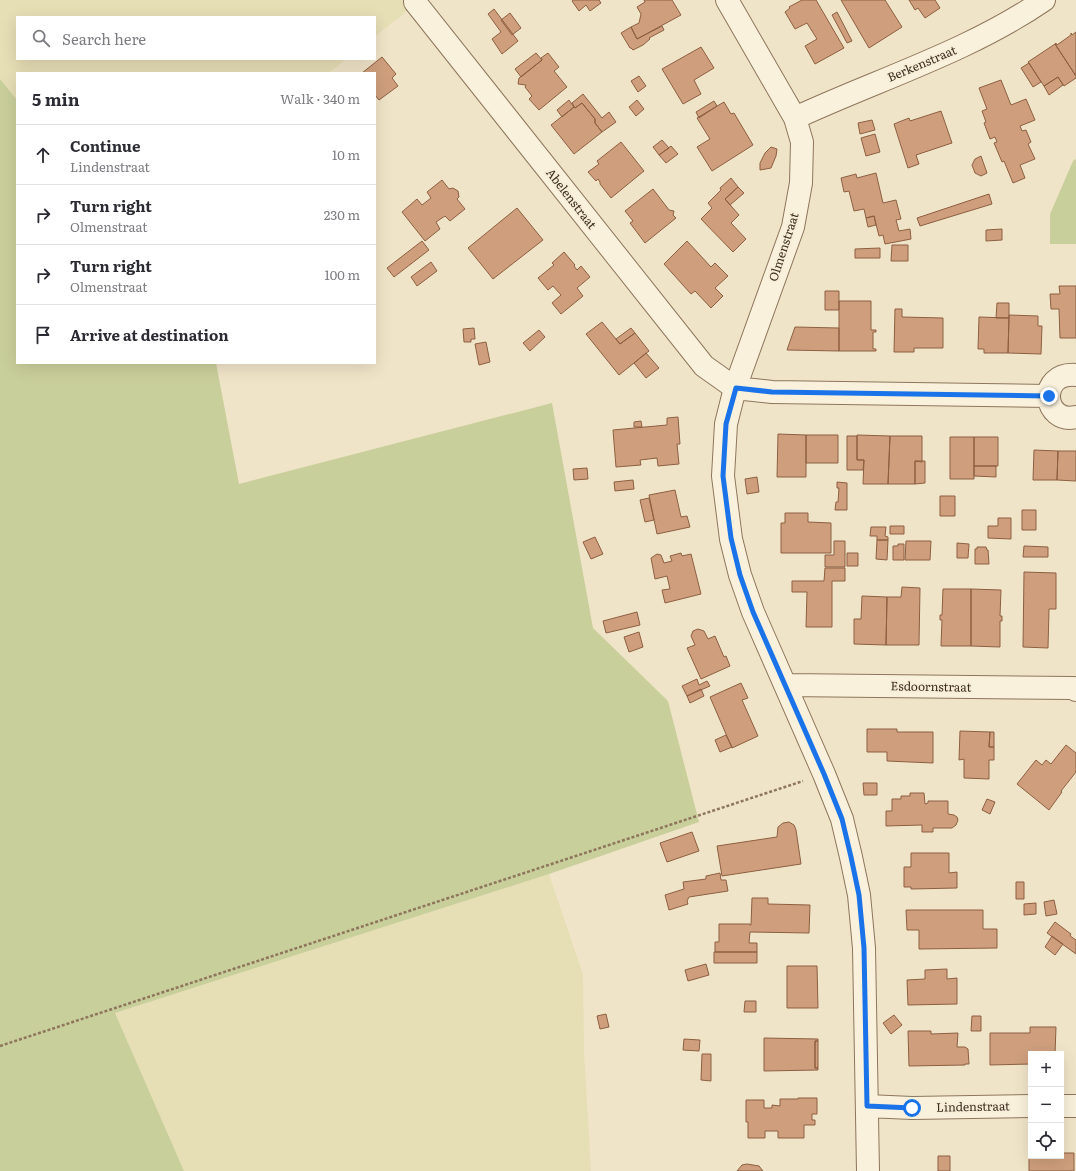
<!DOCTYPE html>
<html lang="en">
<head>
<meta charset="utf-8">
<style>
  :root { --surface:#fff; --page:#f7f7f7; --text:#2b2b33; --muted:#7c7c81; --line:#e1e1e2 }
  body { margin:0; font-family:Literata,serif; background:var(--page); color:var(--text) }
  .controls { position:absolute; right:12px; bottom:12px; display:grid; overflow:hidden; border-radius:0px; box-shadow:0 4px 16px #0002 }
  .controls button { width:36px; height:36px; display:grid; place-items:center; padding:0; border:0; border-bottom:1px solid var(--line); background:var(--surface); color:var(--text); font:20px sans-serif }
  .stop { position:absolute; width:12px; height:12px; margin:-9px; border:3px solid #1a73e8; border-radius:50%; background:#fff }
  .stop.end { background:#1a73e8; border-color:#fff; box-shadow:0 1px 4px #0008 }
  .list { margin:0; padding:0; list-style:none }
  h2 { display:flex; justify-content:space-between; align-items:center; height:52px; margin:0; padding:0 16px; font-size:17px }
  h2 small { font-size:13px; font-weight:400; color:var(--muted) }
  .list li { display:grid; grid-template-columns:26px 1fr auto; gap:12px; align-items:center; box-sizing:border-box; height:60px; padding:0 16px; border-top:1px solid var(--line) }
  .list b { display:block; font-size:15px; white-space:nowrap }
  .list p { margin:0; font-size:13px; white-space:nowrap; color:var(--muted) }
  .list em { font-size:13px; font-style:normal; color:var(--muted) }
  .icon { flex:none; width:22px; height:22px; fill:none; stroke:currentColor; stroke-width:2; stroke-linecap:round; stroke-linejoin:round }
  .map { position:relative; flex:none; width:1076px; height:1171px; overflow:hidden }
  .search { position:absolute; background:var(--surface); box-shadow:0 4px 16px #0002; left:16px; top:16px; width:360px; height:44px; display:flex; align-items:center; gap:10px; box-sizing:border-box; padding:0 14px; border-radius:0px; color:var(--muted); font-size:15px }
  .panel { position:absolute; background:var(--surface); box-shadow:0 4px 16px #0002; left:16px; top:72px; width:360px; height:292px; border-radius:0px }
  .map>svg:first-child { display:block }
  .farmland { fill:#e6deb5 }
  .green { fill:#c9cf9b }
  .building { fill:#cf9f7d; stroke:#8d5f41 }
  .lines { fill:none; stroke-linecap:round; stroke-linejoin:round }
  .minor-casing { stroke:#8d765c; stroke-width:24 }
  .path { stroke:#8d765c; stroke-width:2.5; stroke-dasharray:3 2; stroke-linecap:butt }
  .minor { stroke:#faf1dc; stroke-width:22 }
  .route { stroke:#1a73e8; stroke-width:5 }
  .labels { text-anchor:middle; stroke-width:4; stroke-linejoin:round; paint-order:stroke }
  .street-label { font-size:12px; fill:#3d2e20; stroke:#f7eed8 }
</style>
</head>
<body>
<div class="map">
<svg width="1076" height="1171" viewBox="0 0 1076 1171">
  <rect width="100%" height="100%" fill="#f0e4c8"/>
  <path class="farmland" d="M0,0H413L415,2L404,14L375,36V17H17V59H346L329,73H17V100L0,79Z
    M549,874L583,975L584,1052L591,1171H184L115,1013Z"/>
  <path class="green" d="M0,79L17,100V363H216L239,484L552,403L593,628L668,701L699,822L549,874L115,1013L184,1171H0Z
    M1076,159V244H1050V214L1073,161Z"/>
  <path class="building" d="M573,0H599L601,3L590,11L586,5L579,11L572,1Z
    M644,0H672L681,15L637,39L631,27L639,23L641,14L637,7L645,2Z
    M802,0H816L844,48L815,64L805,46L817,39L807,23L795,29L785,12L790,8L789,7Z
    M841,0H885L902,27L869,48Z
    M909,0H935L940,8L925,18L918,8L915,10Z
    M494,9L518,41L502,54L492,39L501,32L488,14Z
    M837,12L852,41L847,43L832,15Z
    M510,13L521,28L512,35L501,20Z
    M662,26L664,30L649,38L650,39L643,45L633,50L631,48H630L621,33L631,27L637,39Z
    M1076,32V76L1055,44L1056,43L1057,45L1071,35V33L1072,35Z
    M1055,44L1076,76V78L1064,86L1058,77L1044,86L1028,62Z
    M701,47L714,68L694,80L701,94L683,104L662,69Z
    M536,53L542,60L521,77L515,69Z
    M548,53L559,67L554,71L567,87L539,110L529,99L532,96L525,87L526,85L518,84L519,78L542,60L541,58Z
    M382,57L396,74L392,78L398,86L379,100L375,95V73H362Z
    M1029,63L1041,82L1033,87L1021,68Z
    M639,76L646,86L638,92L631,81Z
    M1058,77L1063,85L1049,95L1044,86Z
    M1001,80L1011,105L1026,99L1035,120L1020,126L1022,131L1026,130L1031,142L1028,144L1035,159L1020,165L1025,178L1013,183L1004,161L1002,162L994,143L997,142L995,137L990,139L984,123L986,122L982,111L987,109L979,88Z
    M583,94L602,118L609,112L616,122L602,132L595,123V119L582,103L575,108L572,103Z
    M569,100L574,107L562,117L557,110Z
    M637,100L644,109L636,116L629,107Z
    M714,101L717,106L699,118L696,112Z
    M724,102L731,114L734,113L753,145L712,171L697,147L710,139L697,118Z
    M582,103L595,119V123L602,132L574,154L551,125L574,107L575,108Z
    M941,111L952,143L916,155L919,164L908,168L894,124L909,118L910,121Z
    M872,120L875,130L860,134L858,123Z
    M875,134L880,152L866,156L861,138Z
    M662,140L669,148L659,155L653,147Z
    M621,142L644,171L611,198L600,184V182L598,179L596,181L588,172L599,164L597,161Z
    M671,146L678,154L666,163L659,155Z
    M771,147L777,149L776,156L771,168L760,170V163L765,153Z
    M981,156L987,173L981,176L975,173L972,165L975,159Z
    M876,173L883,203L896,200L901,219L896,220L899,231L910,229L911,239L885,244L883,235L879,236L874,216L866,218L864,209L854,211L849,191L844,192L841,178L856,174L857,178Z
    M731,178L738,187L725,199L739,215L731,223L746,239L733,252L701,219L712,208L708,203L721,190L720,188Z
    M442,180L449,189L453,188L458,191L459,197L457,199L465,209L450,221L445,216L436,222L440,229L425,241L402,212L417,199L422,205L431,198L427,192Z
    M738,187L744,193L730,205L725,199Z
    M653,189L669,210L674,211L673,215L676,218L645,243L630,223L633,221L625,211Z
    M989,194L992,204L920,226L917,218Z
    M517,208L543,240L493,279L468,248Z
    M874,216L876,225L868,227L866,218Z
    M1002,229V240L986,241V230Z
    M422,241L429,250L394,277L387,268Z
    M687,241L711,267L715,263L728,276L715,288L723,296L711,308L695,291L691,294L664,264Z
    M892,245H908V261H891Z
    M880,248V258H855V249Z
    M564,252L575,265L574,266L577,270L581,266L590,277L577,288L583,296L561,314L552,303L561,295L553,286L548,290L538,278L554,265L552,263Z
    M431,262L437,271L417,286L411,277Z
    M1059,286H1076V338H1060L1059,309H1051L1050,294H1060Z
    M825,291H839V310H825Z
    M839,301H871V330H876V332H873V349H876V351H839Z
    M997,303H1009V318H996Z
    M895,309H902V317L943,318V348H914V352H894Z
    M1009,315L1038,316V326H1042L1041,354L1008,353Z
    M979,317L1009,318L1008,353H984V349H978Z
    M602,322L620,344L635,333L649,351L619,375L586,334Z
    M795,327L839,328V351L787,350Z
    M474,328L475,339H471V342H464L463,329Z
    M631,328L635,333L620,344L616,339Z
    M539,330L545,337L530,351L523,343Z
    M486,342L490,362L479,365L475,344Z
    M646,353L659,368L646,378L634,363Z
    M678,417L680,444H677L679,464L658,466L657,458L640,460L641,465L616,467L613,430L667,425V418Z
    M641,421L642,427H634V422Z
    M778,434L806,435V477H777Z
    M806,435H838V463H806Z
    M857,435L890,436L888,484H863L864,460H857Z
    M847,436H857V460H864L863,470H847Z
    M890,436H922V462L915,461V484H888Z
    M950,437H974V479H950Z
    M974,437H998V466H974Z
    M1034,450L1058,451L1057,480H1033Z
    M1058,451H1076V481L1057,480Z
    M915,461H925V483L915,484Z
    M974,466H996V477L974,476Z
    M587,468L588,479L574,480L573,469Z
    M757,477L759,492L747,494L745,479Z
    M633,480L634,489L615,491L614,482Z
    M837,482L847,483V510H835L836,502H838L839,488H837Z
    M675,490L681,517L687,516L690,527L657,534L649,495Z
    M940,496H955V516H940Z
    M649,498L654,520L645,522L640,500Z
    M1022,510H1036V530H1022Z
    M785,513H808V522L831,523V553H781V523H785Z
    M998,518H1011V539L988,538V526H998Z
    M890,526H904V534H890Z
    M871,527H886L885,536L888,537V540H877V536H870Z
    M595,537L603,554L591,559L583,542Z
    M877,540H888L887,560L876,559Z
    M834,541H845V567H825V555H834Z
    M906,541H931L930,560H905Z
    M957,543L969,544L968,558H957Z
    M898,544H904V560H893V546H898Z
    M1024,546L1048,547V557H1023Z
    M977,547H986L987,550H988L989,564H975V549H977Z
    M681,553L682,556L691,554L701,594L665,603L662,590L670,589L667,576L655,579L651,558L657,554L661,555L664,563L672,561L670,556Z
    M847,553H858V566H847Z
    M825,568H845V581H832V627H806L807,592H792V581H824Z
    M1024,572L1056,573V609H1049L1048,648L1023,647Z
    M902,587L920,588L919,645H886L887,597H901Z
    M943,589H971V646H941L942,620H940V615H942Z
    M971,589L1001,590L1000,616H1002V621H1000V647L971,646Z
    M862,596L887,597L886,645L854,644V619H861Z
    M637,612L640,625L606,633L603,621Z
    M698,629L704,631L708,639L715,636L724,657L726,656L730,666L701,679L687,648L695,645L691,636L693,631Z
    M639,632L643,647L629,652L624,637Z
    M697,679L699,685L707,681L710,686L687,696L682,686Z
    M741,683L748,698L742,700L758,736L732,748L710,697Z
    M701,689L704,696L690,703L687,696Z
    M867,729H897V732H933V763L887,761V752H867Z
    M960,731L990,732L989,747H994V760H989V779L964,778V759L959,760Z
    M990,732H994V747H989Z
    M726,735L732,747L720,752L715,740Z
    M1066,745L1076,753V772L1061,791L1062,792L1049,810L1017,784L1036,760L1042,765L1046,760L1051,764Z
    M863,783H877V795H864Z
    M910,793H924L925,804L928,803V801H948V814L954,815L957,817L958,820L956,825L952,828H933V832H922V825L886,826V811H892V799H901V796H910Z
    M987,799L995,802L990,814L982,810Z
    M789,822L794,825L796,830L801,864L722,876L717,846L777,837L778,827L783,823Z
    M692,832L699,851L667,862L660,843Z
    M911,853H949V873L957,872V888L911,889V887H904V867H911Z
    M720,873L721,880H726L728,891L689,897L687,901L688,904L669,910L665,895L684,889L683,882L706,879V876Z
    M1016,882H1024V899H1016Z
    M752,898H768V904L810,905L809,933L750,932L749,943H757V952H715V942H719V924H750V925H751Z
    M1054,900L1057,914L1046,916L1044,902Z
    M1036,903V914L1024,915V904Z
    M906,910H983V929H997V948L919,949V930H907Z
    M1055,922L1071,934L1070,936L1076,940V954L1047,933Z
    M1052,936L1063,944L1055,955L1045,947Z
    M714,952H757V963H714Z
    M706,964L709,975L688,981L685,970Z
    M787,966H817L818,1008H787Z
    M947,969V979L957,978V1004L908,1005L907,980L925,979V970Z
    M745,1001H756V1012H744Z
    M606,1014L609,1027L600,1029L597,1016Z
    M894,1015L902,1025L891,1034L883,1023Z
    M972,1016H981V1031H971Z
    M1030,1027H1056L1055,1054H1031V1064L990,1065V1033H1030Z
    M908,1031H931V1034L958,1033L957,1047H965L968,1049L969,1064H965V1065L909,1066Z
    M764,1038L818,1039V1041H815V1068H818V1070L764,1071Z
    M684,1039L700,1040L699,1051L683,1050Z
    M815,1041H818V1068H815Z
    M702,1054H711V1081L701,1080Z
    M798,1098H817V1114H812V1120H815V1125H804V1138H778V1131H765V1138H748V1122H746V1100H764V1108H772V1105L780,1106V1099H798Z
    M1029,1147H1031V1156H1061V1153H1074V1171H1029Z
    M938,1156H950V1171H938Z
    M747,1164L759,1166L763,1171H737L742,1165Z"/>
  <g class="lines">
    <defs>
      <path id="minor" d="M727,0L795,118L802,142L801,183L793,227L735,388L726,424L723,476L731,539L740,575L753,612L824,774L842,819L851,857L859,895L864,948L868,1171
        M415,2L704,366L735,388L772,392L1049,396
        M795,118C879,79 968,52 1044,0
        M1076,375C1036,372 1044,425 1076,417
        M786,685L1074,688L1076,690
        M867,1106L912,1108L1031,1106
        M1061,1106H1076"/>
    </defs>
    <use href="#minor" class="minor-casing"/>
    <path class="path" d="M0,1046L803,781"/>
    <use href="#minor" class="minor"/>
  </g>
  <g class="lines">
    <path class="route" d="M912,1108L867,1106L864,948L859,895L851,857L842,819L824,774L753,612L740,575L731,538L723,476L726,424L736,388L772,392L1049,396"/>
  </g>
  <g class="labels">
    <g class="street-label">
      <text transform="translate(922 64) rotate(-23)" y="4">Berkenstraat</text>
      <text transform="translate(571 199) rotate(52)" y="4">Abelenstraat</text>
      <text transform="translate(784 247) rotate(-72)" y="4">Olmenstraat</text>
      <text transform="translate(931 687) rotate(1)" y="4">Esdoornstraat</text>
      <text transform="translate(973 1107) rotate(-1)" y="4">Lindenstraat</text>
    </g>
  </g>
</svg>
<div class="controls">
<button>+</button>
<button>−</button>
<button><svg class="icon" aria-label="locate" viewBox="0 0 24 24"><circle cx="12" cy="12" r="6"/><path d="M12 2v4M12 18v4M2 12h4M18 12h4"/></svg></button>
</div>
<div class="stop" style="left:912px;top:1108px"></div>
<div class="stop end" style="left:1049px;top:396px"></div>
<div class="search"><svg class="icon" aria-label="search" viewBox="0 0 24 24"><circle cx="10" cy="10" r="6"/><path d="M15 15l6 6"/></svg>Search here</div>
<section class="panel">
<h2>5 min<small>Walk · 340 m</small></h2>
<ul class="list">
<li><svg class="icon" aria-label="ahead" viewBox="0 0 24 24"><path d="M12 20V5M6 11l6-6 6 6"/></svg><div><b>Continue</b><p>Lindenstraat</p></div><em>10 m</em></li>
<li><svg class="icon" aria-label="right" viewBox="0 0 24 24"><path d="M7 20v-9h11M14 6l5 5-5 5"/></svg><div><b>Turn right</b><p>Olmenstraat</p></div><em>230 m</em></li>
<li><svg class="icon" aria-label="right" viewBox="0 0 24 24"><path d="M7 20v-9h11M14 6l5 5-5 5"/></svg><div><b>Turn right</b><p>Olmenstraat</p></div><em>100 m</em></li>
<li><svg class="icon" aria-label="arrive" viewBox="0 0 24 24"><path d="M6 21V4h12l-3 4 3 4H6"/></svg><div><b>Arrive at destination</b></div></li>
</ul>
</section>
</div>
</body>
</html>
